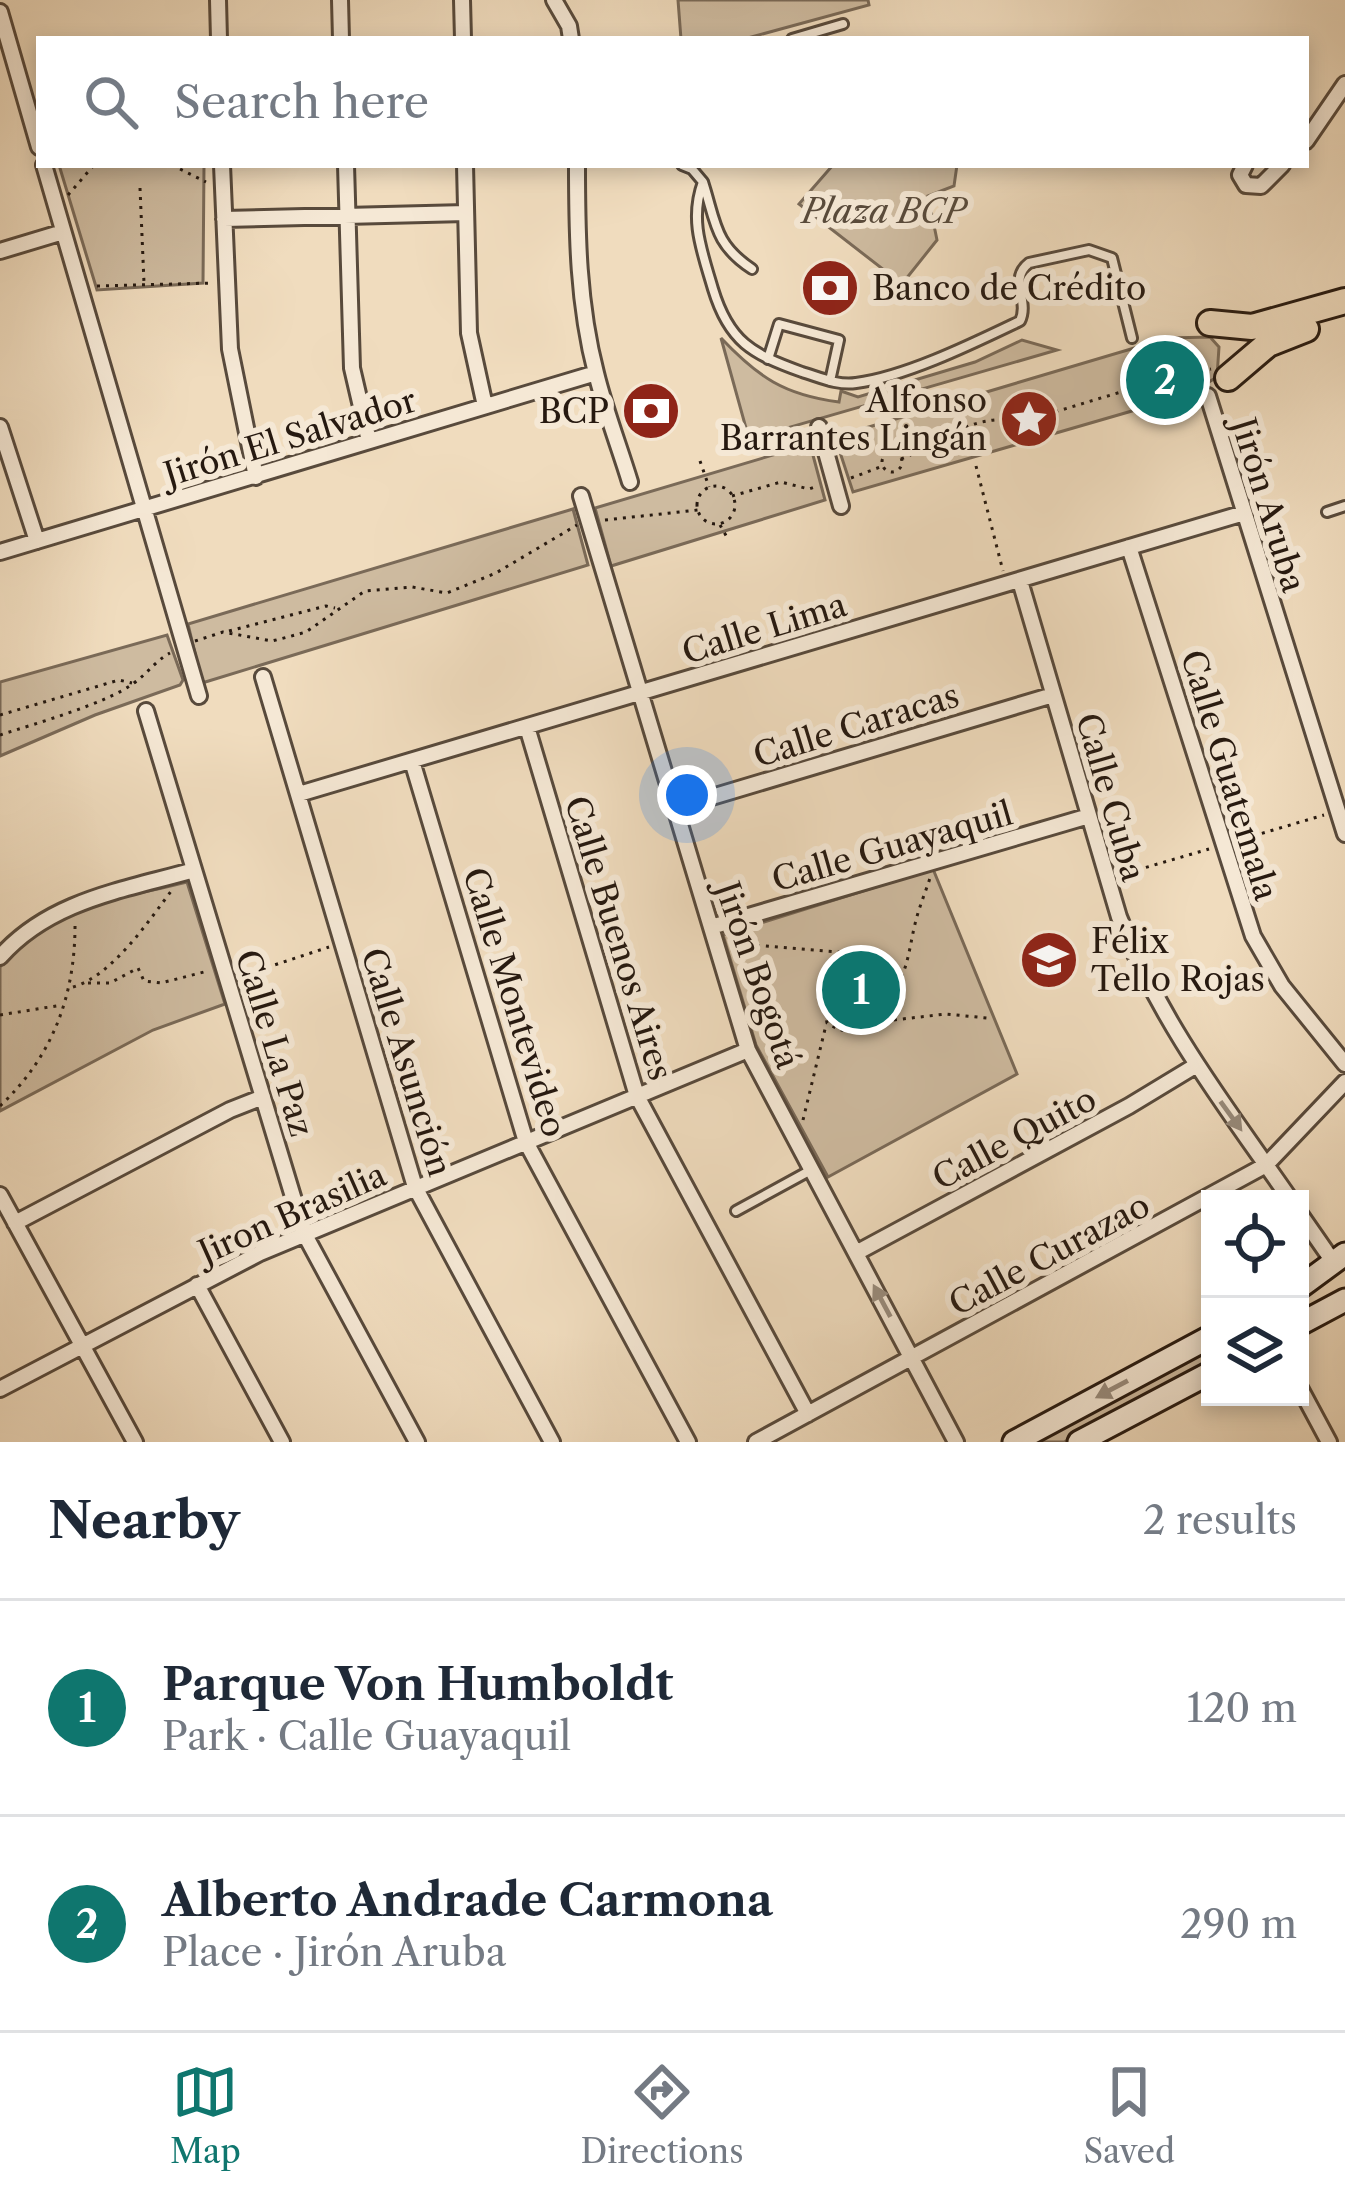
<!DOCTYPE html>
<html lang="en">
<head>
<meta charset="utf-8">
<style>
  :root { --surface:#fff; --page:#f2f2f3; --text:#1f2937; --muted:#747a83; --line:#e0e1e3; --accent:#0f766e }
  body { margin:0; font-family:"Libre Caslon Text",serif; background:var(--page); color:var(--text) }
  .controls { position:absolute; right:36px; bottom:36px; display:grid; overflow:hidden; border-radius:0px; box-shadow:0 6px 18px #0003 }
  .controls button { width:108px; height:108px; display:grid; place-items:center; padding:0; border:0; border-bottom:3px solid var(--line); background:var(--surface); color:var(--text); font:60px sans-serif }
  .you { position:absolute; left:687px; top:795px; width:42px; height:42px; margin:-30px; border:9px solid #fff; border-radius:50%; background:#1a73e8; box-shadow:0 0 0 18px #1a73e833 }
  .badge { display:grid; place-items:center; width:78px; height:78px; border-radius:50%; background:var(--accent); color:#fff; font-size:39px; font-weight:700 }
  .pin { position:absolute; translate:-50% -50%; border:6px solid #fff; box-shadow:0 3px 12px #0006 }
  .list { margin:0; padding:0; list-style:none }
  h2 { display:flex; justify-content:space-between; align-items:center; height:156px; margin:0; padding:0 48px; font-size:51px }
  h2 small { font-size:39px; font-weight:400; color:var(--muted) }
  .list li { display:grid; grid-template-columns:78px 1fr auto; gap:36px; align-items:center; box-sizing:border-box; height:216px; padding:0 48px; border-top:3px solid var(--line) }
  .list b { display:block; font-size:45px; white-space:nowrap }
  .list p { margin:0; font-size:39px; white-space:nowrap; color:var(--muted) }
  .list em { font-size:39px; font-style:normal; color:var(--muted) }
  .icon { flex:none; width:66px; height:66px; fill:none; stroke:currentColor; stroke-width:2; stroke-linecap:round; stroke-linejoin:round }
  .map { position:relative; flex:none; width:1345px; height:1442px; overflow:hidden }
  .search { position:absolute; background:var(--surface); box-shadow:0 6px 18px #0003; left:36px; right:36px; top:36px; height:132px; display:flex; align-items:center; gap:30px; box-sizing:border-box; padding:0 42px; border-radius:0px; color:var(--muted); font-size:45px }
  .sheet { height:588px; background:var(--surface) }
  nav { display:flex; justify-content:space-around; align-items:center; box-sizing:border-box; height:168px; border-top:3px solid var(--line); background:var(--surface); font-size:33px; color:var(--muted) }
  nav a { display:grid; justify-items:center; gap:6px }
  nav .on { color:var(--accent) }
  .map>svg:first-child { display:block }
  .green { fill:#cebba0; stroke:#7a6a58; stroke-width:3 }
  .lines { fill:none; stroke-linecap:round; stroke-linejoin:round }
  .lane-casing { stroke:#584a3c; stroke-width:14 }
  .street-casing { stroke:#584a3c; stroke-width:20 }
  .secondary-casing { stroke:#261910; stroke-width:27 }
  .primary-casing { stroke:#261910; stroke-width:30 }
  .path { stroke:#261910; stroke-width:3; stroke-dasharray:3 6; stroke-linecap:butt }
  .lane { stroke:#f5e8d5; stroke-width:8 }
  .street { stroke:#f5e8d5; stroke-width:14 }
  .secondary { stroke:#f5e8d5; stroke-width:21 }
  .primary { stroke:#f0dcbe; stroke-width:24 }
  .oneway { fill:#988b7c }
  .labels { text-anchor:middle; stroke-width:12; stroke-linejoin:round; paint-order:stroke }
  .park-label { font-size:33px; font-style:italic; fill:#584a3b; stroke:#f5e8d5 }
  .poi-label { font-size:33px; fill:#261910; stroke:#f5e8d5; text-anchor:start }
  .street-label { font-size:33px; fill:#261910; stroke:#f5e8d5 }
</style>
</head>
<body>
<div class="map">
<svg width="1345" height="1442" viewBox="0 0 1345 1442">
  <rect width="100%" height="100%" fill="#f0dcbe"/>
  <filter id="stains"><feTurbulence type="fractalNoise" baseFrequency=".00167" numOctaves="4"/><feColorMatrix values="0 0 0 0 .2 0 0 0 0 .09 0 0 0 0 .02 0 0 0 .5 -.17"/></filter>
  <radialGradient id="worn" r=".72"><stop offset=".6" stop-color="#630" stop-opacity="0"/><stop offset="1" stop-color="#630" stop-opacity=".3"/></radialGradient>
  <path class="green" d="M678,0H868L869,5L744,39H681Z
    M59,165H204L203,283L97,290Z
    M833,165H957L954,186L928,196L937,240L902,284L799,204Z
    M1210,337L1219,347L1217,377L1187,395L853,492L835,437L1168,338Z
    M721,338C758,377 784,395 839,402L841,391L858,397L975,362L1022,340L1057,350L749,439Z
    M810,444L825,500L611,566L595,508Z
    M573,509L588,565L202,683L188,624Z
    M167,635L183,680L180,685L95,715L0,756V682Z
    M933,869L1017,1074L828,1177L756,1045L723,935Z
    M187,882L225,1004L153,1030L0,1111V967C58,903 108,902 187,882Z
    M1210,1342V1364L1064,1442H1030Z"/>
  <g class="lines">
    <defs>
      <path id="lane" d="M792,39L843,24
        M682,165L692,169L703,182C689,220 702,251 713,289C729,342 752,354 802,372C819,377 838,386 856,383C905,377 974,343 1020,321C1030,301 1008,279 1029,263L1089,250L1112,258L1132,338
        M703,182C716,222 714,244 752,269
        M768,359L779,324L839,340L830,381
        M1327,512L1345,506
        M736,1211L811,1170"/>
      <path id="street" d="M218,0L219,39
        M340,0L341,39
        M462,0L463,39
        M554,0L569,26L571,39
        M0,12L39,147
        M1306,141L1345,84
        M44,165L199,696
        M222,165L230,349L256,477
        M346,165L352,368L369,441
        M465,165L469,333L485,406
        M577,165C577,235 578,304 596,373C605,410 619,446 630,482
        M1245,165L1240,175L1246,185L1261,186L1282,165
        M224,219L466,213
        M0,251L63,232
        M1208,396L1345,834
        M0,427L37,541
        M819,427L841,506
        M581,496L748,1050L956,1442
        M1129,547L1253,936L1282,986L1345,1064
        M0,552L596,373
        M1020,581L1119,917C1160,1022 1226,1107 1290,1199
        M263,677L415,1187L552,1442
        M146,711L304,1233L417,1442
        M527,727L637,1096L808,1414
        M412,761L526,1142L688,1442
        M299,794L1244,513
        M675,808L1053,695
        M711,927L1089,816
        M0,957C50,900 125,890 194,870
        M0,1195L135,1442
        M1300,1214L1334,1263
        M15,1223L230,1110L263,1097
        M856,1253L1129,1106L1195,1066
        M197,1285L282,1442
        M1300,1388L1329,1442
        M0,1389L260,1253L748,1050
        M756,1442L1266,1165L1345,1082"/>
      <path id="secondary" d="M1300,1287L1345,1254
        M1300,1324L1345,1300
        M1014,1442L1210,1337
        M1079,1442L1210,1373"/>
      <path id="primary" d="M1210,323L1252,327L1345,301
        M1228,378L1268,344L1306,329"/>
    </defs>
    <use href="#lane" class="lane-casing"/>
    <use href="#street" class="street-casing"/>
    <use href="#secondary" class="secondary-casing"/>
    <use href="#primary" class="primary-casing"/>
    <path class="path" d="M172,165L206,182
      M140,188L144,283
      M68,195L94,165
      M97,286L213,283
      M1154 380a11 11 0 1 1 22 0a11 11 0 1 1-22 0Z
      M1175,377L1211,369
      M1018 418a10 10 0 1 1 20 0a10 10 0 1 1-20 0Z
      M1038,417L1154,382
      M882 462a10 10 0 1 1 20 0a10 10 0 1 1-20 0Z
      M901,459C946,441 966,415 1019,420
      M700,461L709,487
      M976,466L1003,571
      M851,478L883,466
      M697 505a19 19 0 1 1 38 0a19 19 0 1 1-38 0Z
      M732,496L781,482L809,489L818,486
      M605,520L698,510
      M720,525L728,539
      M229,631L326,606L335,608
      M195,641L223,632L272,641L288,637L306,632L365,591L412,587L447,593L496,573L577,525
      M0,715L119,680L132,683
      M0,735C34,724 108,703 134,683C148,673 155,661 170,653
      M1236,841L1324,815
      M1120,875L1209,849
      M730,943L851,953L862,969V980
      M241,976L329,947
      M840,982H862L879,989C903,1031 857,1043 827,1023L823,997Z
      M88,983H110L138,968L144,981L161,983L208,971
      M73,987C113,975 147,923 172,890
      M886,999C908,977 908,953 915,924C919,907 926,891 931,875
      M0,1015L62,1005
      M885,1021L946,1014L987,1018
      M0,1106C54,1055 76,993 75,920
      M803,1120L826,1025"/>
    <use href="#lane" class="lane"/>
    <use href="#street" class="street"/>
    <use href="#secondary" class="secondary"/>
    <use href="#primary" class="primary"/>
  </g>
  <defs><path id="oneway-solid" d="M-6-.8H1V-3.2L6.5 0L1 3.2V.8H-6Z" transform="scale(3)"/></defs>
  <g class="oneway">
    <use href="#oneway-solid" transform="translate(1231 1116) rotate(54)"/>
    <use href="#oneway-solid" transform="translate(882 1301) rotate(-118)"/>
    <use href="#oneway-solid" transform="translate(1112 1389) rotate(152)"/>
  </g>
  <defs>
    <symbol id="bank-disc" viewBox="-11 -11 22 22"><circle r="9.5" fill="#8f2418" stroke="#f5e8d5"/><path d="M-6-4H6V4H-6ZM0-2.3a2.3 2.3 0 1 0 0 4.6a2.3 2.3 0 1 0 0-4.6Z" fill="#fff"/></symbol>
    <symbol id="sight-disc" viewBox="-11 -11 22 22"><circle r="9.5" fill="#8f2418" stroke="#f5e8d5"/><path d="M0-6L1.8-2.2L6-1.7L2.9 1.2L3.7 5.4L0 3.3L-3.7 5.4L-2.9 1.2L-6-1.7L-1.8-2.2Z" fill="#fff"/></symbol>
    <symbol id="school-disc" viewBox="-11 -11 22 22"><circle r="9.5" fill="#8f2418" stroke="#f5e8d5"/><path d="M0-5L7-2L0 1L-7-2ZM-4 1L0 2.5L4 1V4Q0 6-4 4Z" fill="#fff"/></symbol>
  </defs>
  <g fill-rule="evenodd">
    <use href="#bank-disc" x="797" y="255" width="66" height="66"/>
    <use href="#bank-disc" x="618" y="378" width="66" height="66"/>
    <use href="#sight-disc" x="996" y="386" width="66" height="66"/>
    <use href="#school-disc" x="1016" y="927" width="66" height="66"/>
  </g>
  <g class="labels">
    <g class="park-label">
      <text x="884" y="223">Plaza BCP</text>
    </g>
    <g class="poi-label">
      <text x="872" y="300">Banco de Crédito</text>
      <text x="987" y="412" text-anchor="end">Alfonso<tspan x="987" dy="38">Barrantes Lingán</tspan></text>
      <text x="609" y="423" text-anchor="end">BCP</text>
      <text x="1091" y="953">Félix<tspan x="1091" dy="38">Tello Rojas</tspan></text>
    </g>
    <g class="street-label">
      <text transform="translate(290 437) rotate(-17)" y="12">Jirón El Salvador</text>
      <text transform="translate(1269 505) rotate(73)" y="12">Jirón Aruba</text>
      <text transform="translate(764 628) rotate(-17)" y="12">Calle Lima</text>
      <text transform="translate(856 725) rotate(-17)" y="12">Calle Caracas</text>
      <text transform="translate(1230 775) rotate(73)" y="12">Calle Guatemala</text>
      <text transform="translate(1111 797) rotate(74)" y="12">Calle Cuba</text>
      <text transform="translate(892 846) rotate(-16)" y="12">Calle Guayaquil</text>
      <text transform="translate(619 938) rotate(73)" y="12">Calle Buenos Aires</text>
      <text transform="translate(758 975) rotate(71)" y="12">Jirón Bogotá</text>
      <text transform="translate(515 1002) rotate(73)" y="12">Calle Montevideo</text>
      <text transform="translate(275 1043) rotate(73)" y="12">Calle La Paz</text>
      <text transform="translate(407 1062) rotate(73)" y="12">Calle Asunción</text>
      <text transform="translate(1014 1138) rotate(-28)" y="12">Calle Quito</text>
      <text transform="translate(292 1213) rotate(-24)" y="12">Jiron Brasilia</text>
      <text transform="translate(1049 1254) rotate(-28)" y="12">Calle Curazao</text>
    </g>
  </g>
  <rect width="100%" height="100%" filter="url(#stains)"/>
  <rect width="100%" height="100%" fill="url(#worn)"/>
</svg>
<div class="controls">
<button><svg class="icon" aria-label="locate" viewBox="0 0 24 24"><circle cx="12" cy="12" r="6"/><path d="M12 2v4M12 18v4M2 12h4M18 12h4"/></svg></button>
<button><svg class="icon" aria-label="layers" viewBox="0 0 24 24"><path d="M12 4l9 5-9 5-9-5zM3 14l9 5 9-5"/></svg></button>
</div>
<div class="you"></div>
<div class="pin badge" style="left:861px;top:990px">1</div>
<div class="pin badge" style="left:1165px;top:380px">2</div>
<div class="search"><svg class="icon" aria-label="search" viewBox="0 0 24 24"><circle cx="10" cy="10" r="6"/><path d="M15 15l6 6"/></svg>Search here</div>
</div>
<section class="sheet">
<h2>Nearby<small>2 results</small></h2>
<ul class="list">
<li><span class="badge">1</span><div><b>Parque Von Humboldt</b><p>Park · Calle Guayaquil</p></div><em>120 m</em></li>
<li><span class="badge">2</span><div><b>Alberto Andrade Carmona</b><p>Place · Jirón Aruba</p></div><em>290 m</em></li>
</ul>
</section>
<nav>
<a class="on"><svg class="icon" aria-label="map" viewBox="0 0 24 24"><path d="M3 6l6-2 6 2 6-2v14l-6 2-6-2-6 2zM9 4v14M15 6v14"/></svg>Map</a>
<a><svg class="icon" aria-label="directions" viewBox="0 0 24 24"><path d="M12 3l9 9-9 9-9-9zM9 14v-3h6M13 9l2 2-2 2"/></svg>Directions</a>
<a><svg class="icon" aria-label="saved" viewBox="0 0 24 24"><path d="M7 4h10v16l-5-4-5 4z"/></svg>Saved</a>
</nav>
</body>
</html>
